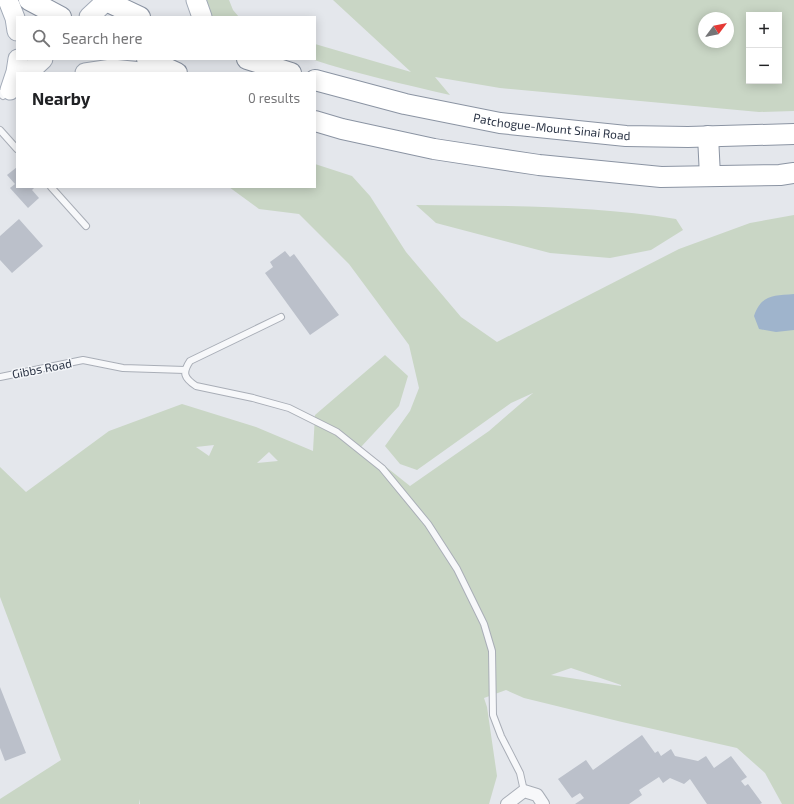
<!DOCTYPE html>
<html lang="en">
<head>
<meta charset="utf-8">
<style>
  :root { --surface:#fff; --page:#f6f6f6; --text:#202124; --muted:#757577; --line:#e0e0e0 }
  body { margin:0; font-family:"Exo 2",sans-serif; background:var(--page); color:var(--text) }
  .controls { position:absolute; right:12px; top:12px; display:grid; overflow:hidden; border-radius:0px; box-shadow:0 2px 10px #0003 }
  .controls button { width:36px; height:36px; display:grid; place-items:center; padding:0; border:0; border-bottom:1px solid var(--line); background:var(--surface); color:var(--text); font:20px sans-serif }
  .compass { position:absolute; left:698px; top:12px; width:36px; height:36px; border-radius:50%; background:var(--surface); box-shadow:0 2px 10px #0003; rotate:58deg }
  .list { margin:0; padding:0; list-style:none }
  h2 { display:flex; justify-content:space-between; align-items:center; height:52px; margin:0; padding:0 16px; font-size:17px }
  h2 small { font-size:13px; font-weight:400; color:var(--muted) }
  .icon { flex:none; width:22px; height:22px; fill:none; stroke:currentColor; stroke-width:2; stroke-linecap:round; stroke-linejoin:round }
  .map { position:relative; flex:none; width:794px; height:804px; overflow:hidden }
  .search { position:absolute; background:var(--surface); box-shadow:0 2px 10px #0003; left:16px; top:16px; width:300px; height:44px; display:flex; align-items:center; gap:10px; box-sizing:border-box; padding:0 14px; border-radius:0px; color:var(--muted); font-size:15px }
  .panel { position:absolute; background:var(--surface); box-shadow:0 2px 10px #0003; left:16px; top:72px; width:300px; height:116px; border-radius:0px }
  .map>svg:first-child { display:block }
  .green { fill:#c9d6c5; fill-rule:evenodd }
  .water { fill:#9fb4cc }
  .building { fill:#bbc0ca }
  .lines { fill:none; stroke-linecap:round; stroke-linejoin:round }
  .service-casing { stroke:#a9aeb7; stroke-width:8 }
  .minor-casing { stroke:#a9aeb7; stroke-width:14 }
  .primary-casing { stroke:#a3abb8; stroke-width:21 }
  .trunk-casing { stroke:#8b94a3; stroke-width:22 }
  .service { stroke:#f7f8fa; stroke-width:6 }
  .minor { stroke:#f7f8fa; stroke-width:12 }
  .primary { stroke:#fff; stroke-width:19 }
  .trunk { stroke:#fff; stroke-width:20 }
  .labels { text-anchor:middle; stroke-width:3; stroke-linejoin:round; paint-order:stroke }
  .street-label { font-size:12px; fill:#2b3445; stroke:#f4f6f9 }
</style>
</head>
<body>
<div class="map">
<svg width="794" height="804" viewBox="0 0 794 804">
  <rect width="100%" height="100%" fill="#e4e7ec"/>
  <path class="green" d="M202,0H229L233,10L239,17H212Z
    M333,0H794V111L759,112L500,88L435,77L450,95C403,84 357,74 311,59H315V44L411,72ZM749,15H779V81H749ZM704,18H728V42H704Z
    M315,164L352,176L370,196L406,252L461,317L497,342L679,249L750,223L794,215V804H782L765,773L737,748L622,722L524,698L506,690L484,698L487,707L497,776L489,804H140L139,799V804H0V799L61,760L0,597V467L26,492L109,431L182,404L256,427L313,451L315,415L385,355L408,376L399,406L361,447L410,486L489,431L533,393L511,403L417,470L400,464L385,446L410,411L419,388L409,345L349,264L299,214L259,209L229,187H315ZM214,445L209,456L196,447ZM269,452L278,461L257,463ZM571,668L621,685V686L551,675Z
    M416,205C503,206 590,205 676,219L683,230L651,250L610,258L550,253L436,223Z"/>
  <path class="water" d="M794,294V330L776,332L759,329L754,316C762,294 773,296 794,294Z"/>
  <path class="building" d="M17,167V187H35L32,190L39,198L28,208L10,188L15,184L7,175Z
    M19,219L43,246L12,273L0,260V236Z
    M285,251L290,257L294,254L339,315L310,335L265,273L273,267L270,262Z
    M0,687L26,753L5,761L0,748Z
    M642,735L655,753L658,751L661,756L671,749L675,756L698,761L706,756L714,768L731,756L747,777L741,781L745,786L748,784L762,803L760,804H707L690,779L684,784L670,778L663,783L659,777L639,790L642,795L629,804H575L584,798L580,793L572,798L558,779L586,760L593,770Z"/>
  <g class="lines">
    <defs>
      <path id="service" d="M0,93L3,96
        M0,130L17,149
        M51,187L86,226
        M281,317L190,361C182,373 184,378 196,386L253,398L289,408L337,432L382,468L428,524L457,569L484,624L492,651L493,715L501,736L520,773L524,791
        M0,377L83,360L123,368L185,370"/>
      <path id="minor" d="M507,804L524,791L537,795L543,804"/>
      <path id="primary" d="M8,0L15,18L17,31
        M196,0L202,17
        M89,17L107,0
        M28,73L43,59
        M85,73L112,69L150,73
        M10,90L16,72L18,59"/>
      <g id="trunk">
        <path d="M29,0L61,17"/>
        <path d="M104,0L140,17"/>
        <path d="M147,59L177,73"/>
        <path d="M247,59L291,73"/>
        <path id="s1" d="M315,80L405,104L500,123L626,136L688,137L794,134"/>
        <path d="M315,121L342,129L434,149L539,165L661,177L780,175L794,173"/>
        <path d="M708,136L710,176"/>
      </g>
    </defs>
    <use href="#service" class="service-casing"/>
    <use href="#minor" class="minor-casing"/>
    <use href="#primary" class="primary-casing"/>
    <use href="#trunk" class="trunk-casing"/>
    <use href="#service" class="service"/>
    <use href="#minor" class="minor"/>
    <use href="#primary" class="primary"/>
    <use href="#trunk" class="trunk"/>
  </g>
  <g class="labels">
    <g class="street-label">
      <text dy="4" stroke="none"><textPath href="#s1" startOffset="242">Patchogue-Mount Sinai Road</textPath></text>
      <text transform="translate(42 369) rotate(-11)" y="4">Gibbs Road</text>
    </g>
  </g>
</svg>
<div class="controls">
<button>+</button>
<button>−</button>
</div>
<svg class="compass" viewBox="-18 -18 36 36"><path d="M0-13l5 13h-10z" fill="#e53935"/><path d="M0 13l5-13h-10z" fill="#757577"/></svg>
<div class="search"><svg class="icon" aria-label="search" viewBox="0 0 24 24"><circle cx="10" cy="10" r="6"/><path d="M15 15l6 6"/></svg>Search here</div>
<section class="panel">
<h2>Nearby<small>0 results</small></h2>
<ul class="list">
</ul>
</section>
</div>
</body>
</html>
